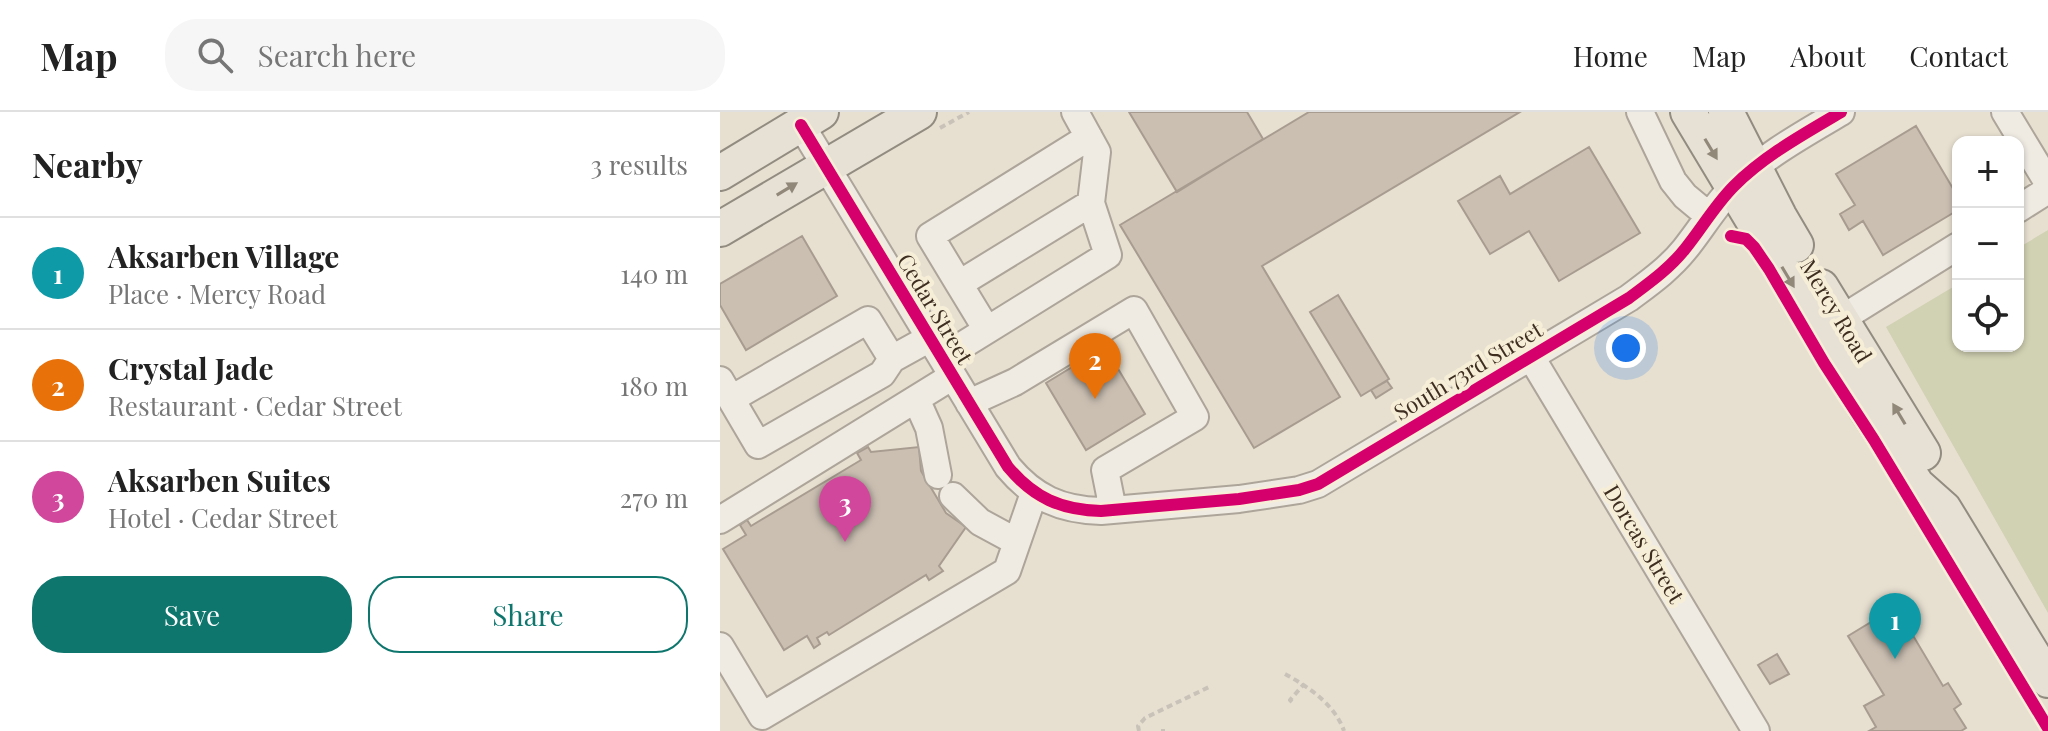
<!DOCTYPE html>
<html lang="en">
<head>
<meta charset="utf-8">
<style>
  :root { --surface:#fff; --page:#f6f6f6; --text:#222; --muted:#767676; --line:#e0e0e0; --accent:#0f766e }
  body { margin:0; font-family:"Playfair Display",serif; background:var(--page); color:var(--text) }
  .controls { position:absolute; right:24px; top:24px; display:grid; overflow:hidden; border-radius:16px; box-shadow:0 2px 6px #0004 }
  .controls button { width:72px; height:72px; display:grid; place-items:center; padding:0; border:0; border-bottom:2px solid var(--line); background:var(--surface); color:var(--text); font:40px sans-serif }
  .you { position:absolute; left:906px; top:236px; width:28px; height:28px; margin:-20px; border:6px solid #fff; border-radius:50%; background:#1a73e8; box-shadow:0 0 0 12px #1a73e833 }
  .badge { display:grid; place-items:center; width:52px; height:52px; border-radius:50%; background:var(--accent); color:#fff; font-size:26px; font-weight:700 }
  .pin { position:absolute; translate:-50% -66px; filter:drop-shadow(0 2px 4px #0008) }
  .pin::after { content:''; position:absolute; top:42px; width:28px; height:24px; background:inherit; clip-path:polygon(0 0,100% 0,50% 100%) }
  .list { margin:0; padding:0; list-style:none }
  h2 { display:flex; justify-content:space-between; align-items:center; height:104px; margin:0; padding:0 32px; font-size:34px }
  h2 small { font-size:26px; font-weight:400; color:var(--muted) }
  .list li { display:grid; grid-template-columns:52px 1fr auto; gap:24px; align-items:center; box-sizing:border-box; height:112px; padding:0 32px; border-top:2px solid var(--line) }
  .list b { display:block; font-size:30px; white-space:nowrap }
  .list p { margin:0; font-size:26px; white-space:nowrap; color:var(--muted) }
  .list em { font-size:26px; font-style:normal; color:var(--muted) }
  .actions { display:flex; gap:16px; padding:24px 32px }
  .actions a { flex:1; padding:18px 0; border:2px solid var(--accent); border-radius:32px; text-align:center; font-size:28px; color:var(--accent) }
  .actions .main { background:var(--accent); color:#fff }
  .icon { flex:none; width:44px; height:44px; fill:none; stroke:currentColor; stroke-width:2; stroke-linecap:round; stroke-linejoin:round }
  .map { position:relative; flex:none; width:1328px; height:619px; overflow:hidden }
  header { display:flex; align-items:center; gap:48px; box-sizing:border-box; height:112px; padding:0 40px; background:var(--surface); border-bottom:2px solid var(--line) }
  header strong { font-size:38px }
  nav { display:flex; gap:44px; margin-inline-start:auto; font-size:28px }
  .search { width:560px; height:72px; background:var(--page); display:flex; align-items:center; gap:20px; box-sizing:border-box; padding:0 28px; border-radius:32px; color:var(--muted); font-size:30px }
  main { display:flex }
  aside { flex:1; background:var(--surface) }
  .map>svg:first-child { display:block }
  .cemetery { fill:#d1d1b3 }
  .building { fill:#cbbfb2; stroke:#a89c90; stroke-width:2 }
  .lines { fill:none; stroke-linecap:round; stroke-linejoin:round }
  .minor-casing { stroke:#ada599; stroke-width:30 }
  .major-casing { stroke:#928b80; stroke-width:38 }
  .path { stroke:#c8c2b9; stroke-width:4; stroke-dasharray:6 4; stroke-linecap:butt }
  .minor { stroke:#efebe3; stroke-width:26 }
  .major { stroke:#e6e1d4; stroke-width:34 }
  .cycleway-casing { stroke:#f7eed8; stroke-width:17 }
  .cycleway { stroke:#d6006c; stroke-width:12 }
  .oneway { fill:#92887a }
  .labels { text-anchor:middle; stroke-width:8; stroke-linejoin:round; paint-order:stroke }
  .street-label { font-size:22px; fill:#3d2e20; stroke:#f7eed8 }
</style>
</head>
<body>
<header>
<strong>Map</strong>
<div class="search"><svg class="icon" aria-label="search" viewBox="0 0 24 24"><circle cx="10" cy="10" r="6"/><path d="M15 15l6 6"/></svg>Search here</div>
<nav><a>Home</a><a>Map</a><a>About</a><a>Contact</a></nav>
</header>
<main>
<aside>
<h2>Nearby<small>3 results</small></h2>
<ul class="list">
<li><span class="badge" style="background:#0f9aa8">1</span><div><b>Aksarben Village</b><p>Place · Mercy Road</p></div><em>140 m</em></li>
<li><span class="badge" style="background:#e8710a">2</span><div><b>Crystal Jade</b><p>Restaurant · Cedar Street</p></div><em>180 m</em></li>
<li><span class="badge" style="background:#d1479c">3</span><div><b>Aksarben Suites</b><p>Hotel · Cedar Street</p></div><em>270 m</em></li>
</ul>
<div class="actions"><a class="main">Save</a><a>Share</a></div>
</aside>
<div class="map">
<svg width="1328" height="619" viewBox="0 0 1328 619">
  <rect width="100%" height="100%" fill="#e7e0d1"/>
  <path class="cemetery" d="M1328,118V501L1166,215L1238,172V234H1298V136Z"/>
  <path class="building" d="M409,0H527L543,27L457,80Z
    M589,0H800L542,154L620,285L534,336L400,113Z
    M1196,14L1238,85V98L1163,143L1143,109L1129,118L1120,102L1135,93L1116,62Z
    M869,35L920,121L839,169L809,119L770,142L738,89L780,64L790,82Z
    M82,124L117,184L26,238L0,193V172Z
    M618,183L669,267L641,284L590,200Z
    M385,235L425,302L366,338L326,271Z
    M667,269L672,276L656,286L651,278Z
    M148,335L151,340L199,335L201,359L226,401L246,415L219,454L223,459L209,468L206,463L109,523L107,520L97,526L100,532L94,536L87,524L64,538L3,437L26,423L20,413L27,408L31,414L141,348L137,341Z
    M1176,495L1223,574L1228,571L1241,592L1234,597L1246,616L1241,619H1149L1156,615L1144,594L1164,583L1128,524Z
    M1057,542L1069,562L1050,572L1038,553Z"/>
  <g class="lines">
    <defs>
      <path id="minor" d="M920,0L953,69L965,84L989,104
        M1285,0L1328,71
        M81,13L288,355C314,386 341,398 381,399L519,387L579,378L598,372L909,186C929,171 949,157 965,137C982,116 995,93 1014,74C1045,43 1084,22 1121,0
        M1298,97L1328,78
        M239,172L210,124L369,25
        M1121,207L1238,134
        M267,218L239,172L371,91
        M811,245L1036,619
        M222,246L388,143L371,91L377,40L355,0
        M0,268L11,287L148,208L172,247L210,226
        M11,287L38,333L162,262L172,247
        M196,287L209,316L218,363
        M249,291L295,270L414,198L475,305L385,358L393,398
        M233,384L260,410L297,430
        M0,408L233,264
        M0,534L42,604L287,459L314,381"/>
      <path id="major" d="M968,0L1147,298L1197,373L1224,397L1328,568
        M1006,0L1059,104L1076,133
        M0,61L101,0
        M0,117L199,0
        M1101,175L1203,341"/>
    </defs>
    <use href="#minor" class="minor-casing"/>
    <use href="#major" class="major-casing"/>
    <path class="path" d="M220,16L249,0
      M565,562C589,575 615,593 624,619
      M572,590L570,588L584,572
      M419,619L418,614L425,606L489,575
      M441,619H445"/>
    <use href="#minor" class="minor"/>
    <use href="#major" class="major"/>
    <defs>
      <path id="cycleway" d="M81,13L288,355C314,386 341,398 381,399L519,387L579,378L598,372L909,186C929,171 949,157 965,137C982,116 995,93 1014,74C1045,43 1084,22 1121,0
        M1011,124L1026,127L1034,135L1049,157L1104,251L1154,328L1328,616"/>
    </defs>
    <use href="#cycleway" class="cycleway-casing"/>
    <use href="#cycleway" class="cycleway"/>
  </g>
  <defs><path id="oneway-solid" d="M-6-.8H1V-3.2L6.5 0L1 3.2V.8H-6Z" transform="scale(2)"/></defs>
  <g class="oneway">
    <use href="#oneway-solid" transform="translate(991 37) rotate(59)"/>
    <use href="#oneway-solid" transform="translate(67 77) rotate(-31)"/>
    <use href="#oneway-solid" transform="translate(1068 165) rotate(59)"/>
    <use href="#oneway-solid" transform="translate(1179 302) rotate(-121)"/>
  </g>
  <g class="labels">
    <g class="street-label">
      <text transform="translate(215 197) rotate(59)" y="8">Cedar Street</text>
      <text transform="translate(1116 199) rotate(59)" y="8">Mercy Road</text>
      <text transform="translate(748 259) rotate(-31)" y="8">South 73rd Street</text>
      <text transform="translate(924 432) rotate(59)" y="8">Dorcas Street</text>
    </g>
  </g>
</svg>
<div class="controls">
<button>+</button>
<button>−</button>
<button><svg class="icon" aria-label="locate" viewBox="0 0 24 24"><circle cx="12" cy="12" r="6"/><path d="M12 2v4M12 18v4M2 12h4M18 12h4"/></svg></button>
</div>
<div class="you"></div>
<div class="pin badge" style="left:1175px;top:547px;background:#0f9aa8">1</div>
<div class="pin badge" style="left:375px;top:287px;background:#e8710a">2</div>
<div class="pin badge" style="left:125px;top:430px;background:#d1479c">3</div>
</div>
</main>
</body>
</html>
